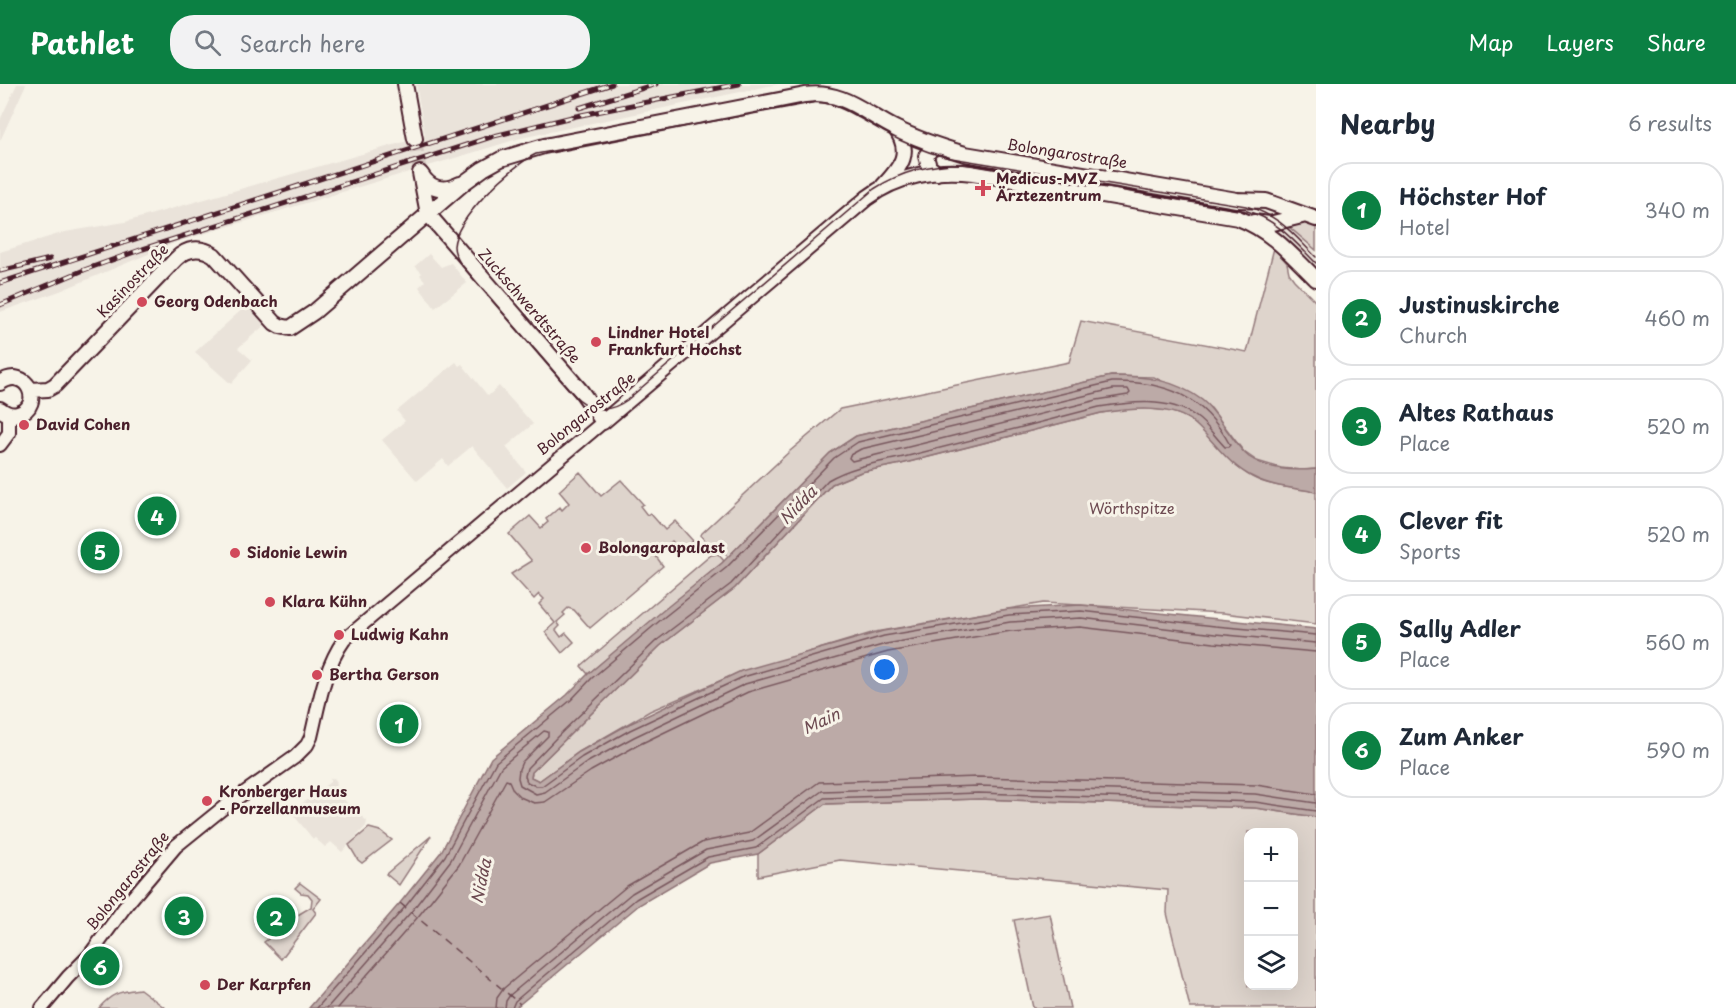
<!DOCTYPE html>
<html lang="en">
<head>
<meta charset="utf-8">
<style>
  :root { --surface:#fff; --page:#f2f2f3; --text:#1f2937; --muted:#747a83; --line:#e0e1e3; --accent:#0b8043 }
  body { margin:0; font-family:"Playpen Sans",sans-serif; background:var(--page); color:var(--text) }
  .controls { position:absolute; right:18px; bottom:18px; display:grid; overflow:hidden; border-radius:12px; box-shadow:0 6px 24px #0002 }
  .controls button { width:54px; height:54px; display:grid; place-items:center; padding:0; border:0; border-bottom:2px solid var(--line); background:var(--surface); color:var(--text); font:30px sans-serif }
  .you { position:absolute; left:885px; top:586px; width:21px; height:21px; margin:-15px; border:4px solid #fff; border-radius:50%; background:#1a73e8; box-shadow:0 0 0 9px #1a73e833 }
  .badge { display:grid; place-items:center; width:39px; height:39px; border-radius:50%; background:var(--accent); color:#fff; font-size:20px; font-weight:700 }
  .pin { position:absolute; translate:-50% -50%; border:3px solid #fff; box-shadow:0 2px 6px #0006 }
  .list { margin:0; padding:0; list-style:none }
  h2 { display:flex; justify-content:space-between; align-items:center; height:78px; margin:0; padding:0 24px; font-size:26px }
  h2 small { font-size:20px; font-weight:400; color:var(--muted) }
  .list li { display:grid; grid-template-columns:39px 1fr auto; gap:18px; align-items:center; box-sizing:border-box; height:96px; margin:0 12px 12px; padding:0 12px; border:2px solid var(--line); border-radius:24px }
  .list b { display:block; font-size:22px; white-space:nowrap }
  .list p { margin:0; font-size:20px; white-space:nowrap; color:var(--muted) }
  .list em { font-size:20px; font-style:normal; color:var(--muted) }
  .icon { flex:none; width:33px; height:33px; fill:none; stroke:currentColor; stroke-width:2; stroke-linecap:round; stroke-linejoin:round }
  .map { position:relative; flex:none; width:1316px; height:924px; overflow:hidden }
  header { display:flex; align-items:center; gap:36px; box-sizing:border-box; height:84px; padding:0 30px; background:var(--accent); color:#fff }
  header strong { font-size:28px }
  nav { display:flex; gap:33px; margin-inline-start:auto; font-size:21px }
  .search { width:420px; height:54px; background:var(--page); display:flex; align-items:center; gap:15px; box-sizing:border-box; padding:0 21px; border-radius:24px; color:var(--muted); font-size:22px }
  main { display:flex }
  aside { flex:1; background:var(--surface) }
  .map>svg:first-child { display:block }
  .built { fill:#eae3da }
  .green { fill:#ded4cc; stroke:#947a7c; stroke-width:1.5; fill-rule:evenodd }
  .water { fill:#bcaaa7; stroke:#8e7275; stroke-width:1.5 }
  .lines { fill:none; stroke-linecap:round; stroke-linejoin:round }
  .shore { stroke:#78575d; stroke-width:1.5 }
  .ferry { stroke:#6c4950; stroke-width:1.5; stroke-dasharray:8 6; stroke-linecap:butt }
  .secondary-tunnel { stroke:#d4c9c2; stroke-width:14; stroke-dasharray:14 7; stroke-linecap:butt }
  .tertiary-casing { stroke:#4a1f2b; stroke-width:16 }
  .secondary-casing { stroke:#4a1f2b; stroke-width:18 }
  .tertiary { stroke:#f7f3e8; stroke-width:12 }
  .secondary { stroke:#f7f3e8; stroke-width:14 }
  .tram { stroke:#4a1f2b; stroke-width:1.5 }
  .rail-casing { stroke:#4a1f2b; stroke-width:5 }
  .rail { stroke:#f7f3e8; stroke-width:3; stroke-dasharray:9; stroke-linecap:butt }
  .poi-dot { fill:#d1495b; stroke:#f7f3e8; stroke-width:2 }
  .labels { text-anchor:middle; stroke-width:6; stroke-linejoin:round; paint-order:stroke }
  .street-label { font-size:15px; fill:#4a1f2b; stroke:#f7f3e8 }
  .poi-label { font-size:15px; font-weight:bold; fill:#4a1f2b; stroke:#f7f3e8; text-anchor:start }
  .park-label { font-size:15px; fill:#6f4c53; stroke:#f7f3e8 }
  .water-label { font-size:16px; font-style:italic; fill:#6c4950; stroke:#f7f3e8 }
</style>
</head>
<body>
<header>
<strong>Pathlet</strong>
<div class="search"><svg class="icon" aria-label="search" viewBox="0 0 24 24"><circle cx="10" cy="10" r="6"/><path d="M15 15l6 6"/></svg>Search here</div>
<nav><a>Map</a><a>Layers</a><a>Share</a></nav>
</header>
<main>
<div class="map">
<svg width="1316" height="924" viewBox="0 0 1316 924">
  <rect width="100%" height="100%" fill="#f7f3e8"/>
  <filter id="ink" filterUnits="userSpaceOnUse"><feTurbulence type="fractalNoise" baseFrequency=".0167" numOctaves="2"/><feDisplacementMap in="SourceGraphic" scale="12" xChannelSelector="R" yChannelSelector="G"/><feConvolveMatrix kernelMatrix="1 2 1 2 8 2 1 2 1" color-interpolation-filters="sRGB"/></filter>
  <g filter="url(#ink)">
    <path class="built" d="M17,0H26L0,57V36Z
      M416,0H778L521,54L177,158L60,207L0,228V168L65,148L125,138L425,52Z
      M1286,140L1316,166V186L1288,158L1277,143Z
      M429,170L441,183L451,179L467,199L435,224L419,203L425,197L420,191L422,189L415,182Z
      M248,220L266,240L238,264L252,276L231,300L195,268Z
      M456,278L459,282L462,280L488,312L499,302L533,340L506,363L526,388L507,404L472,362L448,382L443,375L417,397L382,356L405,337L397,327Z
      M334,694L337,698L335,703L350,723L367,737L366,742L342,768L331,758L325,763L315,754L313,755L291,728L330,698V695Z"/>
    <path class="green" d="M1303,138L1316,140V166L1288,142Z
      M1274,164L1287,179L1289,189L1294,196L1316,218V385L1301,386L1281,384L1257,377L1244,368L1211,324L1154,293L1111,292L856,352L830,369L728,473L716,459L708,460L700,451L790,367L840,325L1069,278L1081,237L1247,268Z
      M1131,324C1151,325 1178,325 1194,339C1215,356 1228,380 1252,393C1270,403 1296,404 1316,408V540L1223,529L1043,519L875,548L736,590L650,627L579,668L539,697L531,693L532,688L660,562L735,504L832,400L861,388L901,380L1101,329Z
      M580,388L601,412L621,396L643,420L640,422L647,431L650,429L665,446L675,437L693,457L681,467L672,457L655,471L663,482L590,544L574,526L568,524L563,529L565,531L557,538L560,542L556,546L561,553L566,549L574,558L562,569L545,548L555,539L539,520L544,515L539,510L534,515L511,490L532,477L509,450L530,432L541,444L548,438L546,435L560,423L562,426L569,419L559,407Z
      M718,470L724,477L722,479L588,590L581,582L711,471Z
      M978,715L1255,724L1316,733V924H1190L1167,829L1168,806L840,776L758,792V770L825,720ZM1248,748H1294V902H1248Z
      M369,744L380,747L392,756L362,779L358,776L349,761Z
      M431,752L399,801L386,790Z
      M300,799L321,815L313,825L316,829L281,875L264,858L286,842H290L296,837V832L311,823L312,815L308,810L301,809L295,804Z
      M1050,830L1070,924H1033L1014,836Z
      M140,905L165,924H99C113,908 120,908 140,905Z"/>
    <path class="water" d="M1111,292C1145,292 1174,295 1202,316C1212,324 1219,335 1226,345C1233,354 1240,366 1249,373C1268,386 1295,387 1316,385V408C1296,404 1271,403 1253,393C1228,381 1215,358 1195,340C1172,319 1128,325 1101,329L901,380L861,388L832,400L735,504L660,562L532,688L531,693L539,697L579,668L627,641L741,587L883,547L1009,525L1081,521L1316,545V733L1255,724L978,715L825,720L758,770L710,779L639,821L515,924H309L400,819L441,768L491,674L567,611L588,590L660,529L722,479L830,369L856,352Z"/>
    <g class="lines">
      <path class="shore" d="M1113,305H1128L1130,309L1128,311L1097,316L852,377L849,374L850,371L861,365Z
        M317,924L405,823L445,772L496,678L571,616L592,594L663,534L726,484L834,374L858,358L1112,298C1165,297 1203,311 1230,361L1228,363H1225C1215,353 1207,340 1195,332C1168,313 1130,318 1099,323C1038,339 977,355 916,370C886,378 855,380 828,396L731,500L656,557L557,653L527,684L525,692L527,698L536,702H542L582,673L630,646L743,593L884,552L1009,531L1081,527L1215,542L1316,551
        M327,924L411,828L451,776L501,683L544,647L548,648V652L522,678L519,685L518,694L520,701L536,710L545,708L586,679L634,653L745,600L886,560L1010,538L1081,534L1215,550L1316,559
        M338,924L417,834L459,781L506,696L509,697L513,706L520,713L534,719L545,718L591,687L638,661L748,608L888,568L974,553L1011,547L1080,543L1214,559L1316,568
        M496,924L497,914L504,904L627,802L703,758L749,749L819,698L978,693L1256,701L1316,710
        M505,924L506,917L510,911L632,809L706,766L753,757L822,707L978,702L1255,710L1316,719
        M512,924L515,917L636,815L708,773L756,764L824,714L978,709L1255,718L1316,727"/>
      <path class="ferry" d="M400,819L520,920"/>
      <path class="secondary-tunnel" d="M415,55L420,89"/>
      <defs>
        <path id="tertiary" d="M0,361L9,349V330
          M42,924L68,893L89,872L127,820L176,762L223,724L295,673L307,661L311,653C319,620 324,584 344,556L603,338"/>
        <path id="secondary" d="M405,0L415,55
          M420,89L428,130L581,307L603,338L867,114C897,91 936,85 973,89L1238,134C1270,146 1292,171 1316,195
          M937,89L929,83L926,72L931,65L939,62
          M421,90C430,106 444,108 460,100
          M883,102C901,83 913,68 895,44
          M1254,138L1269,140L1302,132
          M0,299C27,280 45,322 18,330C11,332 5,329 0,325
          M30,306L48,305L55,301L176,175C187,164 200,162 214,171L275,239L280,242L290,244L314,228L465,98L483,85L501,75L544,62L805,11C843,6 863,28 895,44C917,55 941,63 965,70L1237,116L1266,117L1316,135"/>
      </defs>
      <use href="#tertiary" class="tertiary-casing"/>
      <use href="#secondary" class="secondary-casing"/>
      <use href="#tertiary" class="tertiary"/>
      <use href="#secondary" class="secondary"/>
      <path class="tram" d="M1316,173C1292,149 1280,132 1246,122L945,73C923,67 904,59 884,48C863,37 841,20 817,18L536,70C512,81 456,134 454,162C454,168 457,174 460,179L573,310C589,327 608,330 627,316L874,105C900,88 933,79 964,80L1247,127C1276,135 1295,158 1316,179"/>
      <defs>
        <path id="rail" d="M579,24L656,0
          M0,187L50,175
          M0,199L612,0
          M0,221L84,186L143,165L494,52L576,32L739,0"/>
      </defs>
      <use href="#rail" class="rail-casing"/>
      <use href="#rail" class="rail"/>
    </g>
  </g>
  <g class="poi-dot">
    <path d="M980 95h6v6h6v6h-6v6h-6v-6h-6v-6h6z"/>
    <circle cx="142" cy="218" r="6"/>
    <circle cx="596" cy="258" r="6"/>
    <circle cx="24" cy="341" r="6"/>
    <circle cx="586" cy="464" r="6"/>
    <circle cx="235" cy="469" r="6"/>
    <circle cx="270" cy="518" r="6"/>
    <circle cx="339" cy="551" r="6"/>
    <circle cx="317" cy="591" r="6"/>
    <circle cx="207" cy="717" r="6"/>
    <circle cx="205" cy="901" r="6"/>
  </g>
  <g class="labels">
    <g class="street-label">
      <text transform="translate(1067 70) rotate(9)" y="5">Bolongarostraße</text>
      <text transform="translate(133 197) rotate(-46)" y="5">Kasinostraße</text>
      <text transform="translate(529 222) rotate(49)" y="5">Zuckschwerdtstraße</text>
      <text transform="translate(586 330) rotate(-39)" y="5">Bolongarostraße</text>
      <text transform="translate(128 797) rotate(-51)" y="5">Bolongarostraße</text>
    </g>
    <g class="poi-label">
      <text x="996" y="100">Medicus-MVZ<tspan x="996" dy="17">Ärztezentrum</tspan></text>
      <text x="154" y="223">Georg Odenbach</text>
      <text x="608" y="254">Lindner Hotel<tspan x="608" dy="17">Frankfurt Hochst</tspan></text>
      <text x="36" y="346">David Cohen</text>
      <text x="598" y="469">Bolongaropalast</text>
      <text x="247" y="474">Sidonie Lewin</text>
      <text x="282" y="523">Klara Kühn</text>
      <text x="351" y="556">Ludwig Kahn</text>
      <text x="329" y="596">Bertha Gerson</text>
      <text x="219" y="713">Kronberger Haus<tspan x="219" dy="17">- Porzellanmuseum</tspan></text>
      <text x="217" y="906">Der Karpfen</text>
    </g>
    <g class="park-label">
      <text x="1132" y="430">Wörthspitze</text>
    </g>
    <g class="water-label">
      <text transform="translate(798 421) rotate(-46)" y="6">Nidda</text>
      <text transform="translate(821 637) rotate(-25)" y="6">Main</text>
      <text transform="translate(481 797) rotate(-78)" y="6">Nidda</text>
    </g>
  </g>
</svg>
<div class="controls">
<button>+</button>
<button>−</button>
<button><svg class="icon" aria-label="layers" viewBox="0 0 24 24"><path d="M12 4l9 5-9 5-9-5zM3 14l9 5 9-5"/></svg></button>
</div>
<div class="you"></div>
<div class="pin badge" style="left:399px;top:640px">1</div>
<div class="pin badge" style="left:276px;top:833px">2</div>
<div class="pin badge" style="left:184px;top:832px">3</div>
<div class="pin badge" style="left:157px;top:432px">4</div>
<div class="pin badge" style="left:100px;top:467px">5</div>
<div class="pin badge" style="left:100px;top:882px">6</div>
</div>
<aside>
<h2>Nearby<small>6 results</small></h2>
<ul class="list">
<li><span class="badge">1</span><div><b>Höchster Hof</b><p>Hotel</p></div><em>340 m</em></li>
<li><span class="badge">2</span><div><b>Justinuskirche</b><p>Church</p></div><em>460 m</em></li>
<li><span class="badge">3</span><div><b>Altes Rathaus</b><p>Place</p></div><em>520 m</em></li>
<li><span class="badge">4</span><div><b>Clever fit</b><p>Sports</p></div><em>520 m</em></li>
<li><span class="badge">5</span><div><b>Sally Adler</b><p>Place</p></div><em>560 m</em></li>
<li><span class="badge">6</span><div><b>Zum Anker</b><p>Place</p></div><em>590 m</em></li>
</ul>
</aside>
</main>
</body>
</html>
